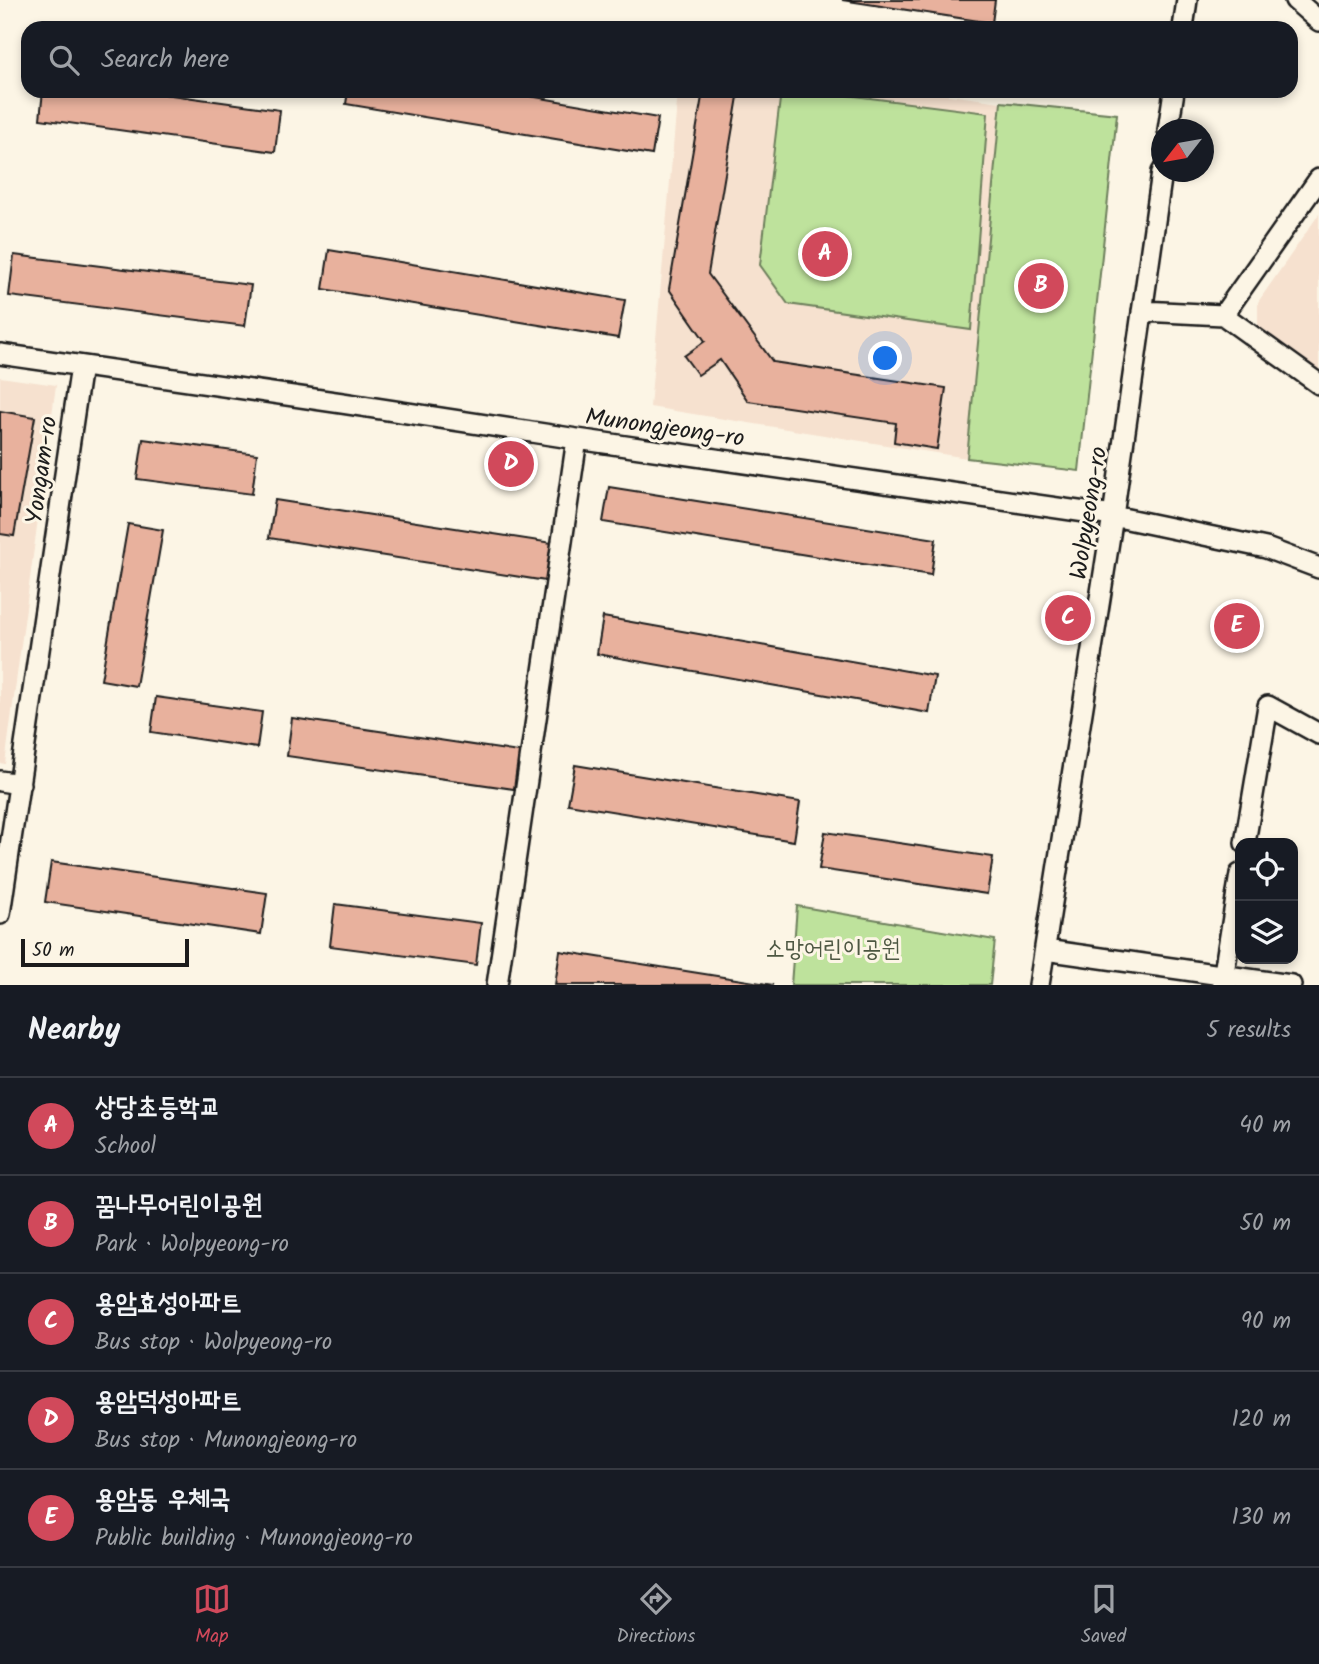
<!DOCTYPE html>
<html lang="en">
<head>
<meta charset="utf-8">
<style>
  :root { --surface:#171b24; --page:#242831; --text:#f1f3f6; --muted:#9ea1a6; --line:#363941; --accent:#d1495b }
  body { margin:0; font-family:Kalam,"Poor Story",sans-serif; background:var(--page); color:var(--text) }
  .controls { position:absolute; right:21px; bottom:21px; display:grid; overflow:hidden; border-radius:14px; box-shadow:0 4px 10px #0003 }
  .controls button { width:63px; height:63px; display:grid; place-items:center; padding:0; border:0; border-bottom:2px solid var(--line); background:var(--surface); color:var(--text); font:35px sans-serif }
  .compass { position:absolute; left:1151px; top:119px; width:63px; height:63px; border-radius:50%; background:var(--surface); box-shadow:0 4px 10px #0003; rotate:239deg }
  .scale { position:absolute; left:21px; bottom:18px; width:168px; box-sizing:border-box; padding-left:7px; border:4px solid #1c1c1c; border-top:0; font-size:19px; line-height:24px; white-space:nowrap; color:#1c1c1c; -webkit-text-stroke:5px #fcf5e5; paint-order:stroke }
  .you { position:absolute; left:886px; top:359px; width:24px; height:24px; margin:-18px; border:5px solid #fff; border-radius:50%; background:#1a73e8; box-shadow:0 0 0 10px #1a73e833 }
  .badge { display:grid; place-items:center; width:46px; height:46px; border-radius:50%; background:var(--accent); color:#fff; font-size:23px; font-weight:700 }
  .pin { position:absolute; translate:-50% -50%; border:4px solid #fff; box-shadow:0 2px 7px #0006 }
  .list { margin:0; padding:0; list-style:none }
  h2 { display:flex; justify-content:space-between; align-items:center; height:91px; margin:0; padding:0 28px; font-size:30px }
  h2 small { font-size:23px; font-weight:400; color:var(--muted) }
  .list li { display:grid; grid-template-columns:46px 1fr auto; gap:21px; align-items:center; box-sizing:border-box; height:98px; padding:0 28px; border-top:2px solid var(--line) }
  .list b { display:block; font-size:26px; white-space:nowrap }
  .list p { margin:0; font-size:23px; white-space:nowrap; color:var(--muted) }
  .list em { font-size:23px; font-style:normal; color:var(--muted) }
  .icon { flex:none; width:38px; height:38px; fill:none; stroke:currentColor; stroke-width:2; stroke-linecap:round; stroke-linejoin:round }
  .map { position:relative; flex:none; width:1319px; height:985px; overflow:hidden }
  .search { position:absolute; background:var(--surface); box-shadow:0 4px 10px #0003; left:21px; right:21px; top:21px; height:77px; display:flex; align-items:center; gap:18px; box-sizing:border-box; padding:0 24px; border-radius:21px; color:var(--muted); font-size:26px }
  .sheet { height:581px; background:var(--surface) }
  nav { display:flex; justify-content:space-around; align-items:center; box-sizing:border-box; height:98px; border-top:2px solid var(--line); background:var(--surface); font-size:19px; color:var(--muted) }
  nav a { display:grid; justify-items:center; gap:4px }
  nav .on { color:var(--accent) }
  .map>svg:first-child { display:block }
  .built { fill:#f6e1cf }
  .green { fill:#bee29c; stroke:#6d7f5c; stroke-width:2 }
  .building { fill:#e8b19d; stroke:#1c1c1c; stroke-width:2 }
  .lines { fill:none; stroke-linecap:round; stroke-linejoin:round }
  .street-casing { stroke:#1c1c1c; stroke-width:24 }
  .street { stroke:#fcf5e5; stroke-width:19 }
  .labels { text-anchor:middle; stroke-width:6; stroke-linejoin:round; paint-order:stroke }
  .street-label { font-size:24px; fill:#1c1c1c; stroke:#fcf5e5 }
  .park-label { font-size:24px; fill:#4d5742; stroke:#fcf5e5 }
</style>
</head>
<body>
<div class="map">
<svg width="1319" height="985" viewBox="0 0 1319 985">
  <rect width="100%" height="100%" fill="#fcf5e5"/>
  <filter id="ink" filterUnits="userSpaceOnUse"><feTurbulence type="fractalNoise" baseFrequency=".0143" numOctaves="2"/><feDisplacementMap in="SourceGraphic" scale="14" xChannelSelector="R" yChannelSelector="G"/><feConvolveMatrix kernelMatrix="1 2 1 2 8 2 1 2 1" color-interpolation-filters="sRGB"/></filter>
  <g filter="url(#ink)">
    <path class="built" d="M678,91H919L1001,102L967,458L650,407Z
      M1319,214V371L1258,326V302Z
      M0,377L56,385L5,764L0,763Z"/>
    <path class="green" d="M781,91H815L988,113L971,330L788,304L760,265Z
      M1001,102L1117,114L1079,471L967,458Z
      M797,906L995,940L990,985H791Z"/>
    <path class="building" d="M842,0H995L992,23Z
      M43,91H142L280,110L275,152L40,119Z
      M348,91H500L658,118L652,155L346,104Z
      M703,91H739L708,274L773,362L946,388L937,449L894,442L896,423L748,401L720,360L698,375L684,356L705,341L669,289Z
      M329,250L625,300L618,338L323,289Z
      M14,255L251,285L245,326L9,296Z
      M0,411L35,417L14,536L0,534Z
      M143,439L257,454L252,494L137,479Z
      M609,487L936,539L931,575L603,522Z
      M275,500L552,543L546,581L269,538Z
      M128,524L163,530L136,686L101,680Z
      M603,617L935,676L929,713L597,654Z
      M156,697L262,712L257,748L151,732Z
      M292,718L519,752L514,789L287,756Z
      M575,765L800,802L794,841L568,804Z
      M825,832L993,857L987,894L819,869Z
      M51,862L267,893L261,934L45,902Z
      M335,904L481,923L476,965L330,946Z
      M560,951L773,985H555Z"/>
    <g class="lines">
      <defs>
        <path id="street" d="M1295,0L1319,21
          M1183,28L1187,0
          M1168,130L1174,91
          M1142,311L1223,315L1319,179
          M1223,315L1319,384
          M0,354L342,403L577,439L1113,516L1266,548L1319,568
          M0,781L20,784
          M1245,843L1268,706L1319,734
          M0,914L81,366
          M1045,950L1291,985
          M497,985L577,439
          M1039,985L1113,516L1162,172
          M1222,985L1240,874"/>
      </defs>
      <use href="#street" class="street-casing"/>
      <use href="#street" class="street"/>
    </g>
  </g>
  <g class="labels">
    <g class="street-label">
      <text transform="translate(665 427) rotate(8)" y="8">Munongjeong-ro</text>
      <text transform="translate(41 470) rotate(-82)" y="8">Yongam-ro</text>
      <text transform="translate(1088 513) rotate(-81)" y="8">Wolpyeong-ro</text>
    </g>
    <g class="park-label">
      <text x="833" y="956">소망어린이공원</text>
    </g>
  </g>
</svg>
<div class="controls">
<button><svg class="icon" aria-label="locate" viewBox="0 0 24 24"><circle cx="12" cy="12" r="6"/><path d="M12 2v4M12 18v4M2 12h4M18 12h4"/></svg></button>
<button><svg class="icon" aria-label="layers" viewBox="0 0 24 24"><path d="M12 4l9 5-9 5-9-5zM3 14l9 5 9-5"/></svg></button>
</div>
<svg class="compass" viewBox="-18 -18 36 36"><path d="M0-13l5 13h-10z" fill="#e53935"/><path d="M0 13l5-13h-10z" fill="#9ea1a6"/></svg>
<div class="scale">50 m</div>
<div class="you"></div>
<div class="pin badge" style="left:825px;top:254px">A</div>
<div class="pin badge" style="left:1041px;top:286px">B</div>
<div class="pin badge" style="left:1068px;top:618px">C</div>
<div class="pin badge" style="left:511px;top:464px">D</div>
<div class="pin badge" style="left:1237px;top:626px">E</div>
<div class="search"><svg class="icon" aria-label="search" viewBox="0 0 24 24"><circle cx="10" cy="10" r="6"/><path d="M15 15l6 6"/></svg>Search here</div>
</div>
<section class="sheet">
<h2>Nearby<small>5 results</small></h2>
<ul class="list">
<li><span class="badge">A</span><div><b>상당초등학교</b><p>School</p></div><em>40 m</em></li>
<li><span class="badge">B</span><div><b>꿈나무어린이공원</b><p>Park · Wolpyeong-ro</p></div><em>50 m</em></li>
<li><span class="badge">C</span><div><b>용암효성아파트</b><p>Bus stop · Wolpyeong-ro</p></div><em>90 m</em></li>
<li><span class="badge">D</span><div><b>용암덕성아파트</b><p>Bus stop · Munongjeong-ro</p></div><em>120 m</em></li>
<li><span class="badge">E</span><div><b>용암동 우체국</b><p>Public building · Munongjeong-ro</p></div><em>130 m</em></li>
</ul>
</section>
<nav>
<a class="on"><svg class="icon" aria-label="map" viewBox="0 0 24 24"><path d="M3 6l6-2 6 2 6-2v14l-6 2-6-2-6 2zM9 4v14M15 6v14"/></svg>Map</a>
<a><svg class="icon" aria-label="directions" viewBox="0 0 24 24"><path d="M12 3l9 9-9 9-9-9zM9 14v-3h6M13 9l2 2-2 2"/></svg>Directions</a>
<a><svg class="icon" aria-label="saved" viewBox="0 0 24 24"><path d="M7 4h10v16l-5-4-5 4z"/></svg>Saved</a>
</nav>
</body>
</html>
